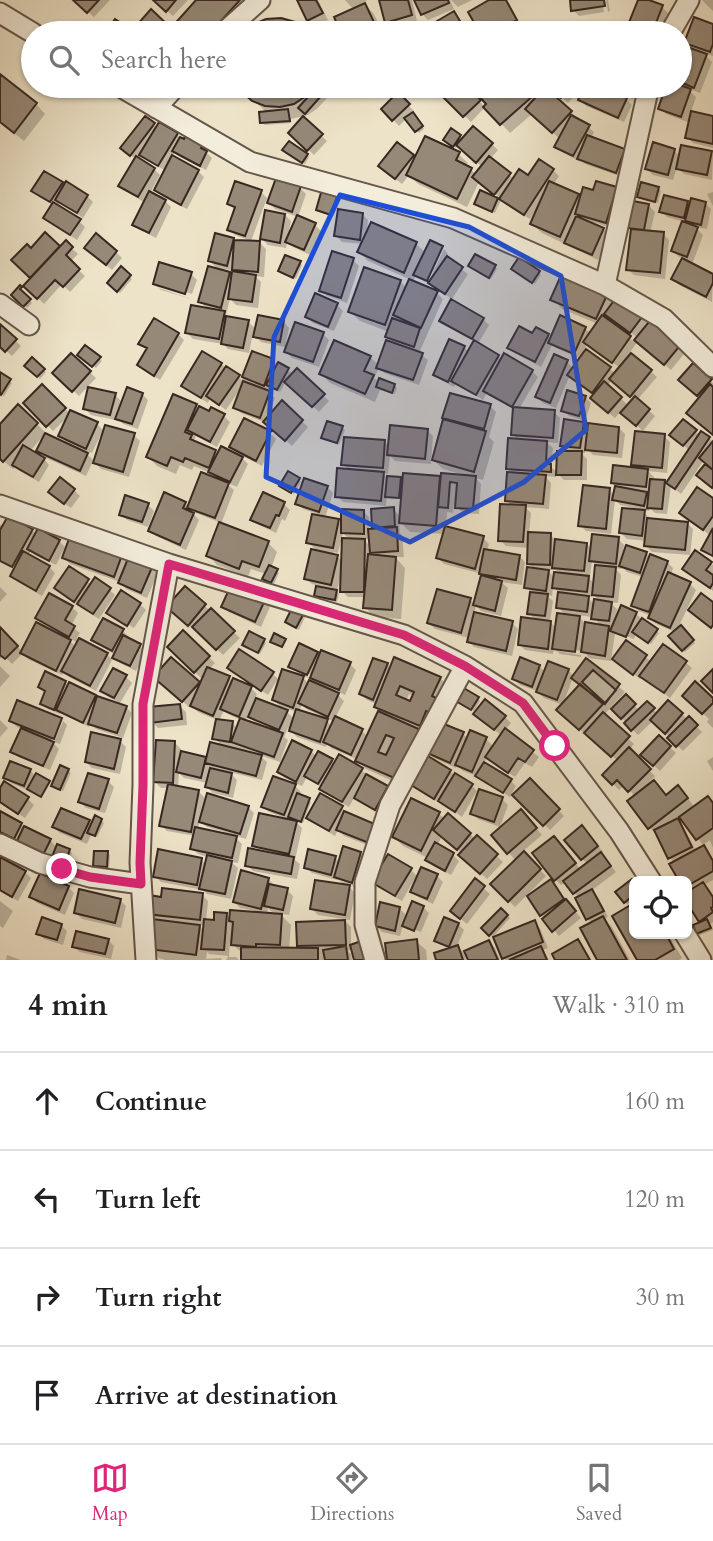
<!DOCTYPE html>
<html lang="en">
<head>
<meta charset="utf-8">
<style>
  :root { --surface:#fff; --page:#f6f6f6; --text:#202124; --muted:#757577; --line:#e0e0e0; --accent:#db2777 }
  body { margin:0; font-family:Cardo,serif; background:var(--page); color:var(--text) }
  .controls { position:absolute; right:21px; bottom:21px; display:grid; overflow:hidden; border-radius:10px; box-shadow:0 2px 5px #0004 }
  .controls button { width:63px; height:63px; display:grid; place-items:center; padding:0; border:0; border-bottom:2px solid var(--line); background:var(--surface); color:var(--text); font:35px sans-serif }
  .stop { position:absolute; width:21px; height:21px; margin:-16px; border:5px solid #db2777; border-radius:50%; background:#fff }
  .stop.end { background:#db2777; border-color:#fff; box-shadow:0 2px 7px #0008 }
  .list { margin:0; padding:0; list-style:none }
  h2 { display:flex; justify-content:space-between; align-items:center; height:91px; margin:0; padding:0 28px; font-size:30px }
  h2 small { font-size:23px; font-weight:400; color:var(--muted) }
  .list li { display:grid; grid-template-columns:46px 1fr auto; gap:21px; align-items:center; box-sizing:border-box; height:98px; padding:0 28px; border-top:2px solid var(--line) }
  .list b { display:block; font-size:26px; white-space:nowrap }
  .list em { font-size:23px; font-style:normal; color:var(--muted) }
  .icon { flex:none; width:38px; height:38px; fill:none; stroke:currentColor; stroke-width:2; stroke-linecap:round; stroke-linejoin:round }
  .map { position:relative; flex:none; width:713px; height:960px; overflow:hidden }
  .search { position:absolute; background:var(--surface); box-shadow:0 2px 5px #0004; left:21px; right:21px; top:21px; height:77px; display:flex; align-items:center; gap:18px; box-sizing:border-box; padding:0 24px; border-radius:38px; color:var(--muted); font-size:26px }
  .sheet { height:483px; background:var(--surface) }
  nav { display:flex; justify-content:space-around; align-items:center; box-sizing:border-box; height:98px; border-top:2px solid var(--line); background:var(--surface); font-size:19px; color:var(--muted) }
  nav a { display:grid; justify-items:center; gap:4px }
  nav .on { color:var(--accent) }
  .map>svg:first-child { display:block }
  .shadow { fill:#0003; fill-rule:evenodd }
  .building { fill:#968978; stroke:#382721; stroke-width:2; fill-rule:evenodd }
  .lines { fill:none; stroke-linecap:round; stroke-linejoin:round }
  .minor-casing { stroke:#65564b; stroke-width:23 }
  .minor { stroke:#f3eddb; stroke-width:19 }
  .route { stroke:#db2777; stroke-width:9 }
  .marked { fill:#1d4ed8; fill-opacity:0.2; stroke:#1d4ed8; stroke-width:5; stroke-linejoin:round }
</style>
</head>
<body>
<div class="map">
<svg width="713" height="960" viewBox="0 0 713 960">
  <rect width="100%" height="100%" fill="#ede3c8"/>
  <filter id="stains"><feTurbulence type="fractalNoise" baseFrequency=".00286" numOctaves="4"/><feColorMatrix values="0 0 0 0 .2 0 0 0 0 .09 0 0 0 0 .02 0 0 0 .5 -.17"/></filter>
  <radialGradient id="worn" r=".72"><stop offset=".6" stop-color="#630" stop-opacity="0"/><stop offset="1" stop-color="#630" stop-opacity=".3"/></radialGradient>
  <path class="shadow" d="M75,0H110L94,17Z
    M155,0H188L173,16Z
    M198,0H251L233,33H147L139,25L171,30Z
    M299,0H318L328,20L315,26L309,20Z
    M345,0H367L363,3L374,14L383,33H343L336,18L354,10Z
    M380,0H412L417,21L392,28L386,22Z
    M416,0H450L454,9L428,20L422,14Z
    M451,0H472L458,7Z
    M488,0L507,1L521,26L514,31L515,33H482L470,13L489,2Z
    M572,0H602L604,12L579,16L573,10Z
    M606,0H608L610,11L608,12Z
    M639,0H644L662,7L668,13L660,33H643L636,31L630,25Z
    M702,0H713V11Z
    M454,13L460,19L468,33H433L429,28Z
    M554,25L562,33H545Z
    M713,25V56L702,52L712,62L700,93L687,88L696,97L691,112L713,118V148L693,143L687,137L690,123L666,114L660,108L668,86H680V55L683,47L696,52L686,43Z
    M0,76L36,104L45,114L24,141L0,122Z
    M240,86H331L327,98L318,108L308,115L291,119V123L265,125L262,123L267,113L243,90Z
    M382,86H400L403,94L399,96L414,111L412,114L424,129L419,133L407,118L399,126L383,109L392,100L385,93Z
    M452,86H464L485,107L471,122L443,95Z
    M472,86H503L508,91L513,86H525L537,99L541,94L533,86H547L544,89L594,132L591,138L624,150L630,156L622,177L585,164L580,159L579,161L562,152L556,146L560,139L532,114L510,133L486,107L489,104Z
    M549,86H584L568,103Z
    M586,86H638L633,99L623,96L632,105L624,122L586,106L580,100Z
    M146,118L157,128L177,134L185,142L203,143L209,149L207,153L212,158L206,170L180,157L175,152L172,157L198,171L204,177L187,209L162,196L156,190L166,171L147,160L142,155L138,159L154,169L160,175L150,193L165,201L171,207L156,238L140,230L134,224L145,203L126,191L120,185L136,159L129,154Z
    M304,119L327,141L314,155L290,133Z
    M474,128L498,150L490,159L514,179L528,178L551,169L522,214L479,182L467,207L418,184L409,175L402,184L386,172L413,156L416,159L458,154L468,163L466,166L476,174L482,167L458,145L456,148L448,142L460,136L463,140Z
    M674,150L680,157L711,153L713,155L712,180L684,174L677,167L673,180L653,175L647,169Z
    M287,153L307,155L309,157L305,164Z
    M554,171L559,176L553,185L578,195L581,199L595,192L616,189L622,195L612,228L593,222L592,225L603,229L609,235L598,260L542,233L532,224L538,211L536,210L530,219L525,216Z
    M62,184L65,187L87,196L93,202L83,218L60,202L57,206L79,221L85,227L77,240L51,223L45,217L53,205L39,197L33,191Z
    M300,188L306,194L298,217L275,209L269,203Z
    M658,188L661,191L658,203L641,199L639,196Z
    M261,192L267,198L251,241L235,235L229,229L235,210L229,204Z
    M481,192L501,200L495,213L479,206Z
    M713,192V206L707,194Z
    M337,196L339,198L334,216L320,212L318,209Z
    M687,202L691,206L705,203L711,209L707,229L695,227L703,235L693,262L684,259L683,261L713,276L712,302L679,285L673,279L683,258L679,257L673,251L684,222L667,217L661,211Z
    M649,206L655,212L650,233L663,234L669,240L665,279L634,275L628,269L632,231L628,227Z
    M362,214L368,220L367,233L372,224L416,244L426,253L441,248L425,282L416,275L413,282L437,293L443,299L419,353L428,360L419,385L384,373L379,368L374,378L379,382L395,385L397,388L395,394L380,390L375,402L330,383L321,374L370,357L379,365L396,345L387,336L389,332L360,321L350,312L400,281L407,288L411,280L368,261L359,252L363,244L342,242L336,236Z
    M285,215L291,221L288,236L315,225L321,231L310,255L293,247L287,242L286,248L268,245L262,239Z
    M46,235L61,249L66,243L78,254L70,262L85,276L70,292L62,284L44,304L26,286L33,278L14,260L31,250Z
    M233,240L235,242L260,243L266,249L264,277L255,276L261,282L258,308L236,305L230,299L226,315L229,318L248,322L257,330L284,322L289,328L285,347L261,342L253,333L249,353L228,349L223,344L193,339L187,333L209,310L200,302L220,272L210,261ZM224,269L234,271L233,278Z
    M444,249L448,254L446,258L468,274L452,299L428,283Z
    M116,252L122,258L112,270L92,254Z
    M353,260L359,266L347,303L327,296L321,290Z
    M300,263L302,265L296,279L280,271Z
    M495,267L497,269L491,279L472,268Z
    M121,269L132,279L120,293L109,283Z
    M516,271L539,272L541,275L535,284Z
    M191,274L197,280L192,294L159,284V288L191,299L161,290L155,284Z
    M19,289L32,303L27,308L13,295Z
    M607,294L615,303L619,296L688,349L671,370L638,341L630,352L657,377L637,400L655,416L643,431L621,411L615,418L598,404L595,395L570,375L556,408L543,403L537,397L555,356L567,362L574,369L581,359L556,348L552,345L541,367L515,353L509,347L533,335L548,336L551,339L585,328L591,334L598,324L562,309L553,299ZM610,317L638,338L634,342L608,322ZM587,343L620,368L616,374L584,350ZM612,380L634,399L629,406L607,386Z
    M337,305L343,311L334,331L313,323L307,317Z
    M483,319L489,325L478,344L498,356L502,361L532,371L538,377L519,409L554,412L560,418L558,443L546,442L553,448L551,467L558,473L570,453L562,445L583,424L589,430L619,428L625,434L622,458L593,455L586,448L585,453H581L587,459V480H564L556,472V477L545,476L551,483L549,509L525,507L531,513L529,534L550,535L557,541L587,544L592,550L618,539L624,545L623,554L646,553L651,558L667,562L673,568L671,575L690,584L696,590L679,626L695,643L685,652L671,637L675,632L656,624L650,618L651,616L639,611L633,605L643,577L627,572L622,567V569L615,568L621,575L618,603L609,602L617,609L616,618L636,614L659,633L651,644L636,633L634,639L616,632V635L615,633L611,661L589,658L584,651L558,648V651L581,655V657L560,654L554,648L553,654L525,650L519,644L536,621L529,613L532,593L526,587L535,570L529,564V548L506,546L500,540L512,506L506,500L514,474L508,468L518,440L512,434L514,410L491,396L487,392L483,400L456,384L454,387L441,380L435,374L464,347L469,352L475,342L447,326L441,320ZM592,561L597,566L595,584L586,576H590ZM547,570H556L561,575L555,578ZM553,587L560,593L558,607L566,616L557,629L550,622L553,601L546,595L552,596ZM593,594L600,602L595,605L587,597H592ZM577,615L593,617L601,626L586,624Z
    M154,320L178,334L184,340L160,380L145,371L139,365L148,350L141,343Z
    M0,326L21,346L12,356L0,345Z
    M323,334L329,340L319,367L292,358L286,352Z
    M86,347L102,361L96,368L79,355Z
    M253,353L273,360L278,365L291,372L280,392L271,387L269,392L275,398L268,419L282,403L308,427L292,446L267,423L241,413L235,407L241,390L240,389L226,410L210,398L208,403L190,392L184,386L221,364L242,380Z
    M72,355L96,378L79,396L55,373Z
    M32,360L46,372L40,379L27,366Z
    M693,365L713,383V434L701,398L687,386Z
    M297,370L329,401L319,412L287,382Z
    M0,375L12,383L4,396L0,394Z
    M42,386L70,414L97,424L103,430L92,453L83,450L95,462L134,435L140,441L129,477L101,469L93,461L86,476L44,457L39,451L70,446L60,436L69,416L53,431L25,403Z
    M142,394L148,400L138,429L123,424L117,417L116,420L91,415L85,409L115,395L123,403Z
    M585,397L591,403L585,421L569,416L563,410Z
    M196,406L199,409L224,416L230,422L217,447L196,436L194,440L198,444L215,451L219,455L242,458L248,464L237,487L225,482L234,490L221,524L268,543L277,552L271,568L279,573L274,584L267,581L266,574L251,569L248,577L217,565L208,555L221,523L191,511L199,520L186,550L156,536L150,530L151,528L127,520L121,514L148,505L154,511L148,527L151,528L185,503L189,507L221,482L213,474L194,466L192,470L180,465L176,474L157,466L148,457Z
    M490,406L496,412L489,437L494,442L483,480L476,478L481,484L479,514L463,513L454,504L453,513L447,512L446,528L483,538L489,544L487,551L519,556L525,562L522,585L501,582L508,588L501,616L481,611L476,606L474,614L512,623L518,629L512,656L474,647L468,641L469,638L435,629L429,623L470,600L475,604L487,579L482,574L444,564L438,558L444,534L410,532L399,521L400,533L402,535L404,557H395L405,568L401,619L374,617L365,607L366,597H348L342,591L341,573L337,592L339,594L337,602L318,598L316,595L318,586L312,584L306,579L318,552L308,542L321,515L303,509L297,503L327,487L333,493L325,518L338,521L342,526L363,511L369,517V531H374L373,510L393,509L401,517L408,497L387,496L386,506L343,502L337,496L349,470L343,464L385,442L390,447L427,430L433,436L431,464L395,461L390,456L388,474L383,473L387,478L400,479L404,483L440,477L442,480L464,477V475L443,469L433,460L450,423L444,417ZM343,533L350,540L343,562L333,552L338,553ZM363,539H371V547Z
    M37,424L46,433L30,451L44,459L49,465L39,482L20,471L16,466L13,469L0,458V427Z
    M342,427L345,430L339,445L325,440L323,438Z
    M695,431L700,436L709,438L713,442V487L699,475L708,464L704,460L681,494L671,486L667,514L655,513L650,508L649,511L641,510L650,518V520L687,523L693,529L690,555L652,552L646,546L647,541L627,539L621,533L639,509L620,505L615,500L611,534L586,531L580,525L609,490L615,496L617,487L613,483L639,470L633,464L664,436L670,442L667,473L648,471L654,477L653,481L664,482L667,484L690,451L677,440ZM643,491L651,492L650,498Z
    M270,433L276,439L262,466L237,453L231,447Z
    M299,479L301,482L294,494L283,488Z
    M74,490L80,496L71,508L57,498Z
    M264,495L284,504L290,510L285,521L282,519L276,533L259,525L253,520Z
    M713,500V558L704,550L711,536L687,518Z
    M0,524L3,528L32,530L36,535L59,541L65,547L56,565L35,555L31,550L28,556L49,567L55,573L42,596L18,582L12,576L21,570L0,559Z
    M695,552L713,565V591L684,569Z
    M121,556L128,563L152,567L158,573L147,598L126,589L120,582L70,564L64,558Z
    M70,568L92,585L109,589L115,595L99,619L62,594Z
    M0,587L7,594L0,602Z
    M185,588L240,638L223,655L196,629L195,630L175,613Z
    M264,601L270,607L261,627L229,612L223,606Z
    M140,604L146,610L134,628L113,615V618L108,613Z
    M72,607L78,613L71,626L80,633L77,638L107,654L112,660L96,691L69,677L64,672L62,675L28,659L23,653L12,664L3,655L0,659V629L23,652L57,635L58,632L43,623L37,618ZM67,637L78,643L76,647L67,638Z
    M294,608L306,615L299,630L287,622Z
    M123,631L129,637L127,639L140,646L146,652L136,671L120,663L114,657L116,655L99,645L93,639Z
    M183,632L215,663L209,669L229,678L233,682L251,688L257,694L255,699L284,711L274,700L301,677L296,672L315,680L316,677L295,668V671L291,666L317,653L321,657L350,664L356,670L345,695L332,689L344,701L335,718L362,731L368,737L380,710L376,706L377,704L367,700L361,694L387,664L391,669L440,678L449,687L432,743L463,734L468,739H486L494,747L502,736L482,720L505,717L511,723L505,730L539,757L532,767L525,763L515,777L493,763L487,757L484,764L510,780L516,786L510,797L479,777L463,771L457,765L456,768L434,758L426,750L408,788L366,769L356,759L331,748L327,743L326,747L297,737L288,728L284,737L288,740L280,762L259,755L267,762L262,780L229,772L237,780L233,798L213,793L207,787L208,783L184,778L179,773L178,788L199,792L207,800L248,807L254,813L246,839L233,835L242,844L238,863L231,862L238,868L231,899L207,894L203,890L161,882L155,876L201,859L206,865L208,857L198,854L192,848L195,836L167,831L161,825L169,788H161L155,782L175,743L181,749L180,753L208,759L222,746L214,738L217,720L198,712L191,705L189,707L162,683L171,659L201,686L207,672L201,678L169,647ZM299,674L311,679L309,684ZM409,694L414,696L411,703L406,701ZM302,704L306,709L335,722L332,727L327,721L299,712ZM282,707L297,712L295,720ZM224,710L228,714L241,720L238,729L232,723L219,721ZM248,715L260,727L245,722ZM200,820L207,827L224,832L223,835L198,829Z
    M264,640L266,643L260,654L244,645Z
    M626,642L652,662L686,663L692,668L670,698L642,676L640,679L614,659Z
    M587,660L625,692L604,715L634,744L629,750L655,776L645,787L646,789L654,782L667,796L687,797L695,808L713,803V848L710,840L703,845L682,818L679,822L683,826L696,851L704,847L713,859V880L704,885L713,897V922L710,924L713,930L700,935L698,933L703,923L687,900V894L689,892L687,890V881H681L672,865L675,863L670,858L660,838L650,828L629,802L636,797L624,785L619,790L605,775L618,761L588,734L586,735L565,716L581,685L573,677L563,705L544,698L537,691L520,685L514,679L539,666L545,672L568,670L574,677Z
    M0,666L10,676L0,687Z
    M235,673H272L278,679L268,695Z
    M46,674L95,697L98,700L126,707L132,713L123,738L96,729L91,724L89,727L61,712L60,714L48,709L42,703L46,693L40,687Z
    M126,677L132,683L120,703L108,697L102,691Z
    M684,696L713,700V728L707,722L709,719Z
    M626,697L639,710L647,703L658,714L668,702L688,720L689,719L702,732L683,751L653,721L638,735L613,709Z
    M478,699L480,701L474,711L459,702Z
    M18,702L62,719H59L51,741L49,740L51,741L49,747L52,748L54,744L59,749L50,770L18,757L12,751L22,729L17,727L11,721Z
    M180,706L186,712L187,725L158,728L152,722Z
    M0,720L8,728L0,737Z
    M63,721L67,725L60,744L54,742Z
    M659,737L676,753L660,771L643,755Z
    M120,741L126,747L120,774L92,768L86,762Z
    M311,751L317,757L332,760L336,764L361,769L367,776L387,788L393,794L382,814L362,803L355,796L349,807L327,794L321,788L322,787L307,777L302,786L285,778L279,772Z
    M713,757V771L707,761Z
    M30,770L36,777L32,792L11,783L5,777Z
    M68,770L71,773L63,791L55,788L53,786Z
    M450,771L455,776L471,785L477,791L462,817L441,802L440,803L419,791L413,785Z
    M108,781L114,787L105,813L86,808L80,802Z
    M530,781L564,816L550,830L515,795Z
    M295,786L301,792L299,796L311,802L303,823L293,819L302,828L295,860L300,864L297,879L253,871L247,865L260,852L254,846L282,817L269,812L263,806Z
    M0,792L28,799L34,805L25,818L0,801Z
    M502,799L508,805L500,827L478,819L472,813Z
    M411,800L439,814L445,819L470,834L475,839L477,838L503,862L487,879L461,855L462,853L442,836L437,846L453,855L459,861L451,875L433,865L427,859L428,858L403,846L394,837Z
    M342,808L348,814L375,848L344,836L338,830L335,836L314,823L308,817Z
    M0,813L21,824L26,829L50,840L57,848L69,850L72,853L68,863L57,849L55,848L49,860L0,834Z
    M527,817L542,835L522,852L546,876L515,907L492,884L516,861L493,835Z
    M101,820L104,823L97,837L91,835L87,844L60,833L54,827L89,821L92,825Z
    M588,833L603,852L601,854L616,872L591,891L598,897L608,917L604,919L612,927L630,960H599L592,923L588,919L579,898L566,882L561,885L556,880L560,844L581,870L588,864L582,859Z
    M107,853L110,855L109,868H98L95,866Z
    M360,853L366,859L360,883L340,877V881L359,886L358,887L346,884L355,893L350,920L318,915L312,909L345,886L338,879L337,880L312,873L306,867L335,858L340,862Z
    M0,859L25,872L31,878L18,901L0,891Z
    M411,870L418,877L437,876L443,882L433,904L418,897L412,891L416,881L414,880L402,901L379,888L373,882Z
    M242,872L268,879L274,885V887L287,890L293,896L289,915L272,912L268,908L267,915L279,916L280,914L291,925L289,950H303L298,946L297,924L345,921L351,927V946L364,942L366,945L371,960H356L353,948L348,951L351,954L352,960H243V954L230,942L229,957H236L239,960H226L228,956L209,954L207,952L206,959L221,958L222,960H165L159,958L150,949L154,918L148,913L150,897L162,899L164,890L202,895L208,901L206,921L216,922V914L226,915L231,920V912L258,914L259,912L240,908L234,902ZM197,924L205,925V932Z
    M40,875L68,887L74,893L65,915L37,903L31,897Z
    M672,876L676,881H666L665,880Z
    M475,881L490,894L467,924L458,917Z
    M632,882L634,884V899L627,904L625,902Z
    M556,887L566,901L581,918L559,936L541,914Z
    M120,900L126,906L121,928L82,919L76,913Z
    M0,901L13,911L3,928L0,926Z
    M634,905V934H668L682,958L679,960H639L614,917Z
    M423,907L429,913L421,932L408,927V930L403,925L400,936L382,932L376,926L399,908L407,916Z
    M501,910L510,918L493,937L484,928Z
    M534,922L540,928L548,948L543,950L549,960H506L504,958Z
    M458,924L464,930L457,946L464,953L466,960H438L450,949L442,946L456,951L457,948L441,942V945L436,940Z
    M61,925L67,931L63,945L44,939L38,933Z
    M108,940L114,946L111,959L80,952L74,947Z
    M416,941L426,950L427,960H389Z
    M489,942L495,948L500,960H470Z
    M7,955L21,960H6Z"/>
  <path class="building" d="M73,0H99L87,13Z
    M153,0H176L166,12Z
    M196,0H240L210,33H146L137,25L151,9L171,28Z
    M297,0H316L323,13L307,21Z
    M379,0H408L412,15L385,23Z
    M414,0H448L449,3L421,15Z
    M489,0H506L517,20L509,24L511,28L503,33H480L468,12Z
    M570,0H604L605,6L571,11Z
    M638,0H649L663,5L652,33L628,25Z
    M365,3L379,33H341L334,17Z
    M454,11L467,33H431L427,27Z
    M694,17L713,24V44L710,52L684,43Z
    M281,18L295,22L310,33H243L252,25L266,19Z
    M115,19L137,33H106Z
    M682,45L707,54L694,88L680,82V50Z
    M0,74L37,103L14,133L0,122Z
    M680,85L691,89L681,117L658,109L666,86Z
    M238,86H315L306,96L294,104L280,107L265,106L252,101L241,91Z
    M450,86H466L481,100L463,117L441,95Z
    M470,86H505L507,89L511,86H526L534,95L500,125L483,107L486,104Z
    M547,86H573L561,98Z
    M584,86H599L627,98L618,118L578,100Z
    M545,87L572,111L552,133L525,109Z
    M314,90L321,96L305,114L298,108Z
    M398,92L410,104L392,121L381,109Z
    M288,109L290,121L260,123L259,112Z
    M691,111L713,116V144L685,138Z
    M413,112L423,126L415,132L404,118Z
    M571,115L590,125L573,156L554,147Z
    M145,116L155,123L130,156L120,148Z
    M303,116L323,134L307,151L288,133Z
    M159,122L178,133L158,166L139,155Z
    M473,126L493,143L476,163L456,145Z
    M451,128L461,135L453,147L443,140Z
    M187,133L204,142L201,148L207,151L200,166L172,151L180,137L184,139Z
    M587,135L625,149L616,173L577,159Z
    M425,136L460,152L456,160L472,168L457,199L406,175Z
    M289,141L308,154L302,163L282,150Z
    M397,142L414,155L395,179L378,166Z
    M653,142L675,149L668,175L645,169Z
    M681,145L712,151L707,175L676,169Z
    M172,155L199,170L181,205L154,190Z
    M136,156L155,168L138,197L118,186Z
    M489,156L511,173L494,195L472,177Z
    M539,159L554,169L524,215L499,199L519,169L528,175Z
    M44,171L63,182L50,202L31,191Z
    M276,178L301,186L292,212L267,203Z
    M66,181L88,195L77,213L55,200Z
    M235,181L262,190L245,236L227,230L235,207L227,204Z
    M549,181L579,194L560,237L530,224Z
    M596,181L617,187L606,223L575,214L583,187L593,190Z
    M641,182L659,187L655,202L637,197Z
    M322,189L338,194L331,215L316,210Z
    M480,190L498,198L492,212L474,204Z
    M149,191L166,200L149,233L132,225Z
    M664,195L688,201L684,218L659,212Z
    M691,198L706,202L701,225L685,221Z
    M633,201L649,204L644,230L627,228Z
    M53,202L81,219L70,235L43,218Z
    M338,209L363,213L360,240L334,236Z
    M265,210L285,214L280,243L260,239Z
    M297,215L316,223L304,250L285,242Z
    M576,216L604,228L592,255L564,243Z
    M682,221L698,227L687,257L671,251Z
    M371,222L417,242L404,273L357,252Z
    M631,229L664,232L660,273L626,270Z
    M45,232L60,246L30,278L11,260L27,244L31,248Z
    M96,233L117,251L106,265L84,248Z
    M215,233L234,238L227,266L208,261Z
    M66,240L73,247L66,255L80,269L63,287L55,280L37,299L23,286Z
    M234,240L260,241L258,272L232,270Z
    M430,240L443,246L427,281L413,275Z
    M332,251L354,258L341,298L319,291Z
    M475,254L496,265L489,278L468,266Z
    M285,255L301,261L293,278L278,271Z
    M447,256L463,267L445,294L428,283Z
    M519,257L540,271L532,283L511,269Z
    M682,258L713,274V283L706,297L671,279Z
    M159,262L192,272L185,294L153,284Z
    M121,266L131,275L117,292L107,283Z
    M208,266L230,272L221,308L198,302Z
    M364,267L401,280L385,325L348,312Z
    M232,271L256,275L252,302L228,299Z
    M562,273L608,293L596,319L550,300Z
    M409,279L438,291L421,328L393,315Z
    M20,285L22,287L20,289L31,299L23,307L11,295Z
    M315,293L338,303L328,327L305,317Z
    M619,294L645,313L630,333L604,314Z
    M451,299L484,318L472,339L439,321Z
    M191,305L225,311L219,339L185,333Z
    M258,315L284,320L280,342L253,337Z
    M560,315L586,327L574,354L548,343Z
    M602,315L631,336L612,363L583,342Z
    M226,316L249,320L243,348L221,344Z
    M653,317L683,342L664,365L634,340Z
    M154,318L179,333L154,376L137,365L147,348L138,344Z
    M392,318L420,328L414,347L385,337Z
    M295,322L324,332L313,362L284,352Z
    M0,324L17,339L5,352L0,347Z
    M519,326L532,333L536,327L549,334L535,362L507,348Z
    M449,339L465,346L448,382L433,375Z
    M334,340L371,356L364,371L374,375L365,394L319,374Z
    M386,340L423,353L413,380L376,368Z
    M474,340L499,355L476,395L451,381Z
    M85,345L101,357L92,367L77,355Z
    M586,349L611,367L592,393L567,375Z
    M202,351L222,363L201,398L181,386Z
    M252,351L274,359L264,386L242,377Z
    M71,353L91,371L72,392L52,373Z
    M504,353L533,370L512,407L483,391Z
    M631,353L652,370L630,397L609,379Z
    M554,354L568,360L550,403L535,397Z
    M32,357L45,369L37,377L24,366Z
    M278,362L289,368L277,390L266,385Z
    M693,363L712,379L697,396L678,380Z
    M226,366L240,375L219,405L206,396Z
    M297,368L325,394L312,407L284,382Z
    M0,372L11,379L1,395L0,394Z
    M379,378L395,384L392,393L376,387Z
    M243,381L270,391L260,418L233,408Z
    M604,381L622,397L608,413L590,398Z
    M42,384L66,408L46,427L23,403Z
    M710,384L713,387V435L686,413Z
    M88,387L116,393L110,415L83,409Z
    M127,387L143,393L132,424L115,419Z
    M567,390L586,396L579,416L561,411Z
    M450,393L491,404L484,429L442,418Z
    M173,394L197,404L185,432L192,435L190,439L216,450L209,468L185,458L183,462L171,457L167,466L146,457Z
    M635,396L650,409L636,426L620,413Z
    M282,400L303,420L285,441L263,422Z
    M18,404L38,423L3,462L0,459V424Z
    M199,406L209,411L211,407L225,414L210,442L187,430Z
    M513,407L555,410L553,438L511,435Z
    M70,410L98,422L86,449L58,436Z
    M244,418L271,431L256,461L229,447Z
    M443,419L486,431L474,472L432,460Z
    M564,419L584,422L580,448L560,446Z
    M683,419L697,430L683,446L669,435Z
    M327,421L343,426L337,443L321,438Z
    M588,423L619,427L617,453L585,450Z
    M105,425L135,433L123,472L93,463Z
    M390,425L428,429L425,459L387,455Z
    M635,431L665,434L662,468L631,465Z
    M701,431L710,437L675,489L666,483Z
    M45,433L88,453L80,471L36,451Z
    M344,437L385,440L383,468L341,465Z
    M508,438L547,441L546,464H551V472L506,469Z
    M713,441V470L699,458Z
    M23,445L45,458L33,477L12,465Z
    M221,446L243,457L230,482L208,472Z
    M557,451H582L581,475H556Z
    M705,464L713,470V486L712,488L696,475Z
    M613,465L648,469L646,487L611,483Z
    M337,468L384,472L381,501L335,497Z
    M288,471L300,478L291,493L279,486Z
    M201,472L229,483L215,518L187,508Z
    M507,472L546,475L543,504L505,501Z
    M403,473L440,476L436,526L399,523Z
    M441,473L476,476L473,509L455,508L457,483L450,482L448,508L438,507Z
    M387,476L401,477L399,498L385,497Z
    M60,477L75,489L64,504L48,492Z
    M304,478L328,486L319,512L295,504Z
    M650,479L665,480L662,509L647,508Z
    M583,485L610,488L606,529L578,526Z
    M615,486L647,492L644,506L612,500Z
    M697,487L713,498V516L703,530L679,513Z
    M164,492L186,502L183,508L194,513L180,545L148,531Z
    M263,492L285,502L279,516L276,515L270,528L250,520Z
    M125,495L149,503L142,522L119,515Z
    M500,504L526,505L523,542L498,541Z
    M394,507L395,526L372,528L371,509Z
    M622,508L645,510L642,536L619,533Z
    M341,509L364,510V534L341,533Z
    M312,514L339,519L333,548L306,543Z
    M8,516L33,529L12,567L0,561V530Z
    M647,518L688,522L685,550L644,546Z
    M219,522L269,541L259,567L242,561L239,569L206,556Z
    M445,526L484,536L475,569L436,558Z
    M397,527L398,551L370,553L368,529Z
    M38,528L60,540L49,561L27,549Z
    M713,528V556L701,550Z
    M528,532L551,533L550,565L527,564Z
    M592,534L619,537L616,564L589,561Z
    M70,536L122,555L114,577L62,558Z
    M342,538L365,539L364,592H340Z
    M555,539L587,543L584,571L552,568Z
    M626,545L647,552L640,573L619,566Z
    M311,549L338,555L331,585L304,579Z
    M484,549L520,555L516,580L479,574Z
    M695,550L712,562L706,570L713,575V583L710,588L682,569Z
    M23,551L50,566L36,591L10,576Z
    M368,554L396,557L392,610L363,608Z
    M650,554L668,561L649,612L631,606Z
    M129,556L153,565L141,593L118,583Z
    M269,565L278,569L271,583L262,579Z
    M595,565L616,567L613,597L592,595Z
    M69,566L89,579L74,602L54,588Z
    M527,567L549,570L546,591L524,588Z
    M554,572L589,576L587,592L552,588Z
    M668,572L691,582L670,628L648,618Z
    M481,575L502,581L495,611L473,605Z
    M95,577L111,588L93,614L77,604Z
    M231,585L265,600L255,622L221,607Z
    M185,586L206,604L188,626L166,607Z
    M316,586L337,590L335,600L314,596Z
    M437,589L471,598L461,633L427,623Z
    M121,590L141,603L127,626L106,613Z
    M530,592L548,594L545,616L527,614Z
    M558,592L589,596L587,612L556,608Z
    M49,593L73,606L65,620L75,626L69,637L35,618Z
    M701,593L713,602V625L711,628L688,610Z
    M594,599L612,602L609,621L591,619Z
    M621,605L637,612L626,637L610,631Z
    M293,606L305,611L296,628L285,622Z
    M211,608L235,631L216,650L192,627Z
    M474,612L513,621L506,651L467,642Z
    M557,613L580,616L575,652L552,649Z
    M521,617L551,621L548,649L518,645Z
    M103,618L124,629L112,651L91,640Z
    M642,618L658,629L648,643L632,632Z
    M36,622L71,640L56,671L20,653Z
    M585,622L609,626L605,656L581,652Z
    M681,625L694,640L682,651L668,636Z
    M0,627L18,646L5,659L0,655Z
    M183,630L210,656L194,673L167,647Z
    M249,631L265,639L258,653L242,645Z
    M274,633L286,639L282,647L270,642Z
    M123,635L141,644L130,666L112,658Z
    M79,638L108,653L90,686L61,671Z
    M626,640L647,655L633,675L612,659Z
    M299,643L318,652L307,675L288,667Z
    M663,644L687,661L664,693L639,676Z
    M239,649L274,672L261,691L227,668Z
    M321,650L351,662L339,690L310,678Z
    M171,657L200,682L182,702L153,677Z
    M394,657L441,677L432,696L438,699L431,713L426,711L420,726L374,707ZM400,686L414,692L410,701L396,695Z
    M520,657L540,665L532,687L512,679Z
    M373,658L388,663L373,700L359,694Z
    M586,658L620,684L605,704L571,678Z
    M548,661L569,669L557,700L536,692Z
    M207,667L230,676L213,716L190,706Z
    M113,668L127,675L114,698L100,691Z
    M282,669L304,676L293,708L272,700Z
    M713,669V693L701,681Z
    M593,670L616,690L605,703L582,682Z
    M45,671L66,681L54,710L40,704L45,691L38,687Z
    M233,678L252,686L239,717L220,709Z
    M309,680L339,693L328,717L298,703Z
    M695,681L713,698V703L702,714L682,696Z
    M69,682L96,695L83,723L56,710Z
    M580,684L603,704L579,730L556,710Z
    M462,687L479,697L471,710L454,700Z
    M626,694L636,704L621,719L611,709Z
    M97,696L127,706L117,733L88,724Z
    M256,698L288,710L279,730L248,717Z
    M485,699L506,716L494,730L473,714Z
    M17,700L62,718L54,739L9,721Z
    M668,700L683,713L665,734L650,720Z
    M647,701L655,708L631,731L624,723Z
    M180,704L182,719L150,723L148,707Z
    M296,709L328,719L320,742L289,731Z
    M378,711L421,730L399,780L355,761ZM386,735L394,738L386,755L378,752Z
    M603,712L630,736L611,757L584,733Z
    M335,716L363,729L351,755L323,742Z
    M689,716L698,725L676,747L667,738Z
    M240,718L283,733L274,757L231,742Z
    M216,719L233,721L230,742L212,739Z
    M439,722L464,732L450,763L425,752Z
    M21,728L54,742L43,766L10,752Z
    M505,728L534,750L525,762L518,758L508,773L485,757Z
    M470,730L487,737L472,772L455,765Z
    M91,732L121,739L114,769L85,762Z
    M659,735L671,746L653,766L640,755Z
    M156,740L175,741L173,783L153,782Z
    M292,740L312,750L296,782L277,772Z
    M210,742L262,755L256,776L205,763Z
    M629,747L651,769L628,792L617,780L612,785L602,775Z
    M181,751L206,757L201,778L176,772Z
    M318,751L333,759L318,784L304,776Z
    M339,754L363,768L342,802L319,789Z
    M428,756L451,770L434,799L411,785Z
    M10,761L31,769L24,786L3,778Z
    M484,762L512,779L503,793L475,776Z
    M60,765L69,769L60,790L51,786Z
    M210,768L232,773L228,793L205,787Z
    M36,773L50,781L41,797L27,789Z
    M88,773L109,779L99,809L78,802Z
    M455,773L473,784L455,812L438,801Z
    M366,774L388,786L375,810L354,798Z
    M273,776L296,784L284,815L261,807Z
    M530,778L560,809L543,826L512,795Z
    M654,780L666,795L678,785L688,798L648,829L627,801Z
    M4,781L29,797L18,814L0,802V788Z
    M168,784L199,790L191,832L159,826Z
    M479,789L503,797L494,822L470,814Z
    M207,793L249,806L240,834L199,822Z
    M297,793L310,798L301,822L288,817Z
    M320,793L343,806L329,831L306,818Z
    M708,796L713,803V828L696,840L679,817Z
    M411,798L440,812L421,851L392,837Z
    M61,808L90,820L81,839L52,827Z
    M521,809L537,828L507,854L491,835Z
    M0,811L22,823L14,839L0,832Z
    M344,811L377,825L369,843L336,830Z
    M259,813L297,821L289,854L252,846Z
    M448,813L471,833L457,850L433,830Z
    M95,815L102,819L95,836L87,833Z
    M678,818L692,847L668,859L654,830Z
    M582,825L598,846L581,860L564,840Z
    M24,826L51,839L43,855L16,843Z
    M195,827L237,836L232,858L190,849Z
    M477,835L498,854L480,874L458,855Z
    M554,836L576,863L554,881L532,853Z
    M435,842L454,853L445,871L425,860Z
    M57,844L70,849L66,862L52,857Z
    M704,845L713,861V871L687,886V881H679L669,864Z
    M343,846L361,852L352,883L334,877Z
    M248,848L294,857L291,874L245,866Z
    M158,849L202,858L197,885L153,877Z
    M308,849L336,856L331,875L304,868Z
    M94,851H108L107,867L93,866Z
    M524,851L541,869L508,902L490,884Z
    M601,852L611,866L573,894L563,881Z
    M388,854L412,868L395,896L371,882Z
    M207,855L232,861L225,894L199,889Z
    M0,857L26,871L12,897L0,890Z
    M421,867L438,874L427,899L410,892Z
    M241,870L269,878L261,909L233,902Z
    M40,873L69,886L59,910L29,897Z
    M475,878L485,886L460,919L450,911Z
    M551,879L564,899L540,916L527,896Z
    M632,879L634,882V895L624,903L615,892Z
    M315,880L350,885L345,915L310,909Z
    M703,882L713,897V907L711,908L713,912L699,922L687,903V892Z
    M269,884L288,888L283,910L264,906Z
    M162,888L203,893L200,920L146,914L149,895L161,897Z
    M79,889L121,899L115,923L74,913Z
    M592,889L604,911L586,920L575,898Z
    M566,899L576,911L552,932L542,919Z
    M412,901L424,906L414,931L402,926Z
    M380,902L400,907L395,931L375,926Z
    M634,903V934H666L674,949L655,960H637L612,916Z
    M501,908L508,915L489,936L481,928Z
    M230,910L282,914L280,945L256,944V947L231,945L233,922L229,921Z
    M214,912L227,913L224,950L201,949L204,919L214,920Z
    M603,916L627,960H597L580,928Z
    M42,917L62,924L57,940L36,934Z
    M444,917L459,923L449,947L434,941Z
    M152,919L200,925L196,955L148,949Z
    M707,919L711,928L696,934L693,925Z
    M345,920L346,945L297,946L296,922Z
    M535,920L543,942L502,959L493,937Z
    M76,931L109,939L105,954L72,947Z
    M417,939L419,960H387L385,943Z
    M578,939L590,960H555L552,954Z
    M364,940L370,960H354L350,945Z
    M489,940L498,960H468L464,951Z
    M458,945L463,960H436L434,953Z
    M346,946L348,960H325L323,950Z
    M541,946L547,960H509Z
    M241,947L318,948V960H241Z"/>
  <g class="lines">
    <defs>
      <path id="minor" d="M0,13L33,33
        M223,33L260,0
        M670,33L689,0
        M119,86L250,162L453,218L605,285L664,319L713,367
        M156,108L176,86
        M605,285L649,86
        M0,304L29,325
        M0,505L169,564L404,635L465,666L523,703L619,831L651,881
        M0,844L40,863L90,877L141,884
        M685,934L701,960
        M146,960L140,863L143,785V704L169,564
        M375,960L365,925V882L390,805L465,666"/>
    </defs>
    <use href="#minor" class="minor-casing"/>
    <use href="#minor" class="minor"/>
  </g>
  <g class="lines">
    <path class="route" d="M62,869L90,877L141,884L140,863L143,785V704L169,564L404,635L465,666L523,703L555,746"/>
  </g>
  <path class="marked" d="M340,195L469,227L561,276L586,430L524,482L410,542L266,477L274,337Z"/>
  <rect width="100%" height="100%" filter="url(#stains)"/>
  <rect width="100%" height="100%" fill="url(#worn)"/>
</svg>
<div class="controls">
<button><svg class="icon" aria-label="locate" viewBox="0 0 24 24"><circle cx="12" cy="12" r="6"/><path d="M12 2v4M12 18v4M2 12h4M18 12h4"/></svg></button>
</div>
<div class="stop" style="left:555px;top:746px"></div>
<div class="stop end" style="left:62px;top:869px"></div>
<div class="search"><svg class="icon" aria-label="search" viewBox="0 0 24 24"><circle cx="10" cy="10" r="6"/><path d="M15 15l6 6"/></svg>Search here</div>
</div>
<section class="sheet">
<h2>4 min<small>Walk · 310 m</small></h2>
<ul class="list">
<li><svg class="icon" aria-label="ahead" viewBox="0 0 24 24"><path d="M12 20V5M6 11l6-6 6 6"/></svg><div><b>Continue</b></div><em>160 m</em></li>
<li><svg class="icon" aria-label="left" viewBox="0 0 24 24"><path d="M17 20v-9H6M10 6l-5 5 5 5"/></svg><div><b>Turn left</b></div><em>120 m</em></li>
<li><svg class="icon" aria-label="right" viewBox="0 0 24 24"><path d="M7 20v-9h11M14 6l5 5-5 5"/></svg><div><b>Turn right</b></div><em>30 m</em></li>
<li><svg class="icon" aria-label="arrive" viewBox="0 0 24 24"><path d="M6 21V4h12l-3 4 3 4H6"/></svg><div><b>Arrive at destination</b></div></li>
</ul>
</section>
<nav>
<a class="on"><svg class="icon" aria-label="map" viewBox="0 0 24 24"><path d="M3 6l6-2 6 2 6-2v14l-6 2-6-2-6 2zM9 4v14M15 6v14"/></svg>Map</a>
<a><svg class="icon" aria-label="directions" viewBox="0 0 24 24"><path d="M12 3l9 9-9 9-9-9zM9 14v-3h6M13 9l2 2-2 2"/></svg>Directions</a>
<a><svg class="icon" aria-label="saved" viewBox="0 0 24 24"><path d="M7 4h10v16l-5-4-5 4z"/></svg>Saved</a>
</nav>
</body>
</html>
